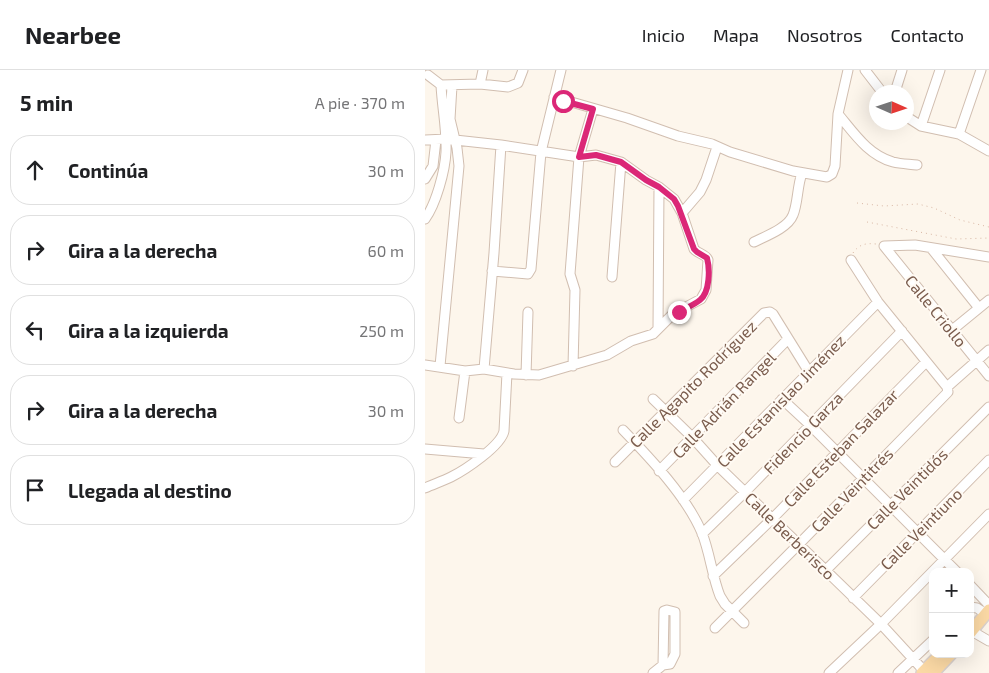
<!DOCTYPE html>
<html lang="es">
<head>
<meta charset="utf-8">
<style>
  :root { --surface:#fff; --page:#f2f2f2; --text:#202124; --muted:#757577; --line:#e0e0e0 }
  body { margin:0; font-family:"Exo 2",sans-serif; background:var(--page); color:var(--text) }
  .controls { position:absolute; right:15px; bottom:15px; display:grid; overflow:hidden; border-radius:10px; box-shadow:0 5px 20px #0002 }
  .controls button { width:45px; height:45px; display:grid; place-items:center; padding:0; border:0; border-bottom:1px solid var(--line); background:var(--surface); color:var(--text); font:25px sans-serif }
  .compass { position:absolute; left:444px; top:15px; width:45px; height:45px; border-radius:50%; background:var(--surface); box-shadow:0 5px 20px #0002; rotate:93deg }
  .stop { position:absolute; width:15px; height:15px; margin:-11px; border:4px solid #db2777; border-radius:50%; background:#fff }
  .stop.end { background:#db2777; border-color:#fff; box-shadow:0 1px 5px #0008 }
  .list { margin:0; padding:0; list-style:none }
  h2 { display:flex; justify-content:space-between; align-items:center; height:65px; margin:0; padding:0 20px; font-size:21px }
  h2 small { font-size:16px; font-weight:400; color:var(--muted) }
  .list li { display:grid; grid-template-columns:32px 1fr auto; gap:15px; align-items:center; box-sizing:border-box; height:70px; margin:0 10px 10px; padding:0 10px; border:1px solid var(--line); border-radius:20px }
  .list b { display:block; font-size:19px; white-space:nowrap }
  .list em { font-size:16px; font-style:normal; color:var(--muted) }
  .icon { flex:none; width:28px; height:28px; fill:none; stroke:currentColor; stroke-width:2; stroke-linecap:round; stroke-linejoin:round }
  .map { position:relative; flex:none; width:564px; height:603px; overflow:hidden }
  header { display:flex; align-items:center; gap:30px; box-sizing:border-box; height:70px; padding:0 25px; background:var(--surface); border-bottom:1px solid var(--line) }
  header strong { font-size:24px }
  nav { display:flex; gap:28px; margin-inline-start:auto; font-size:18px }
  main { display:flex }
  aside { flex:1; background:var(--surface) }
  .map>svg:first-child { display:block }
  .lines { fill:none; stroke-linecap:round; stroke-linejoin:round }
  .minor-casing { stroke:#d1beb0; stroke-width:11 }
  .major-casing { stroke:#dad1cd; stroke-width:14 }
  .path { stroke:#d9b8a5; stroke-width:1; stroke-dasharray:1 4; stroke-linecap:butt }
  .minor { stroke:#fff; stroke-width:9 }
  .major { stroke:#fbd9a5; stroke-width:11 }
  .route { stroke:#db2777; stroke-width:6 }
  .labels { text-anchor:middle; stroke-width:4; stroke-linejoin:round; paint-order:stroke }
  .street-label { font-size:16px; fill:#7a5c4d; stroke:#fffaf3 }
</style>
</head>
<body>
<header>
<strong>Nearbee</strong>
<nav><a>Inicio</a><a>Mapa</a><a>Nosotros</a><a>Contacto</a></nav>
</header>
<main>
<aside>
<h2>5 min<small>A pie · 370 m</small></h2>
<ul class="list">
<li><svg class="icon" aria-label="ahead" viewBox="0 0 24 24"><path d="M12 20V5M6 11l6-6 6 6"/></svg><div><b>Continúa</b></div><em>30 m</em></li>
<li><svg class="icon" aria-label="right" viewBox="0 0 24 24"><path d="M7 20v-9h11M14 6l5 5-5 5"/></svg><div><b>Gira a la derecha</b></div><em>60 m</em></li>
<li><svg class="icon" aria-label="left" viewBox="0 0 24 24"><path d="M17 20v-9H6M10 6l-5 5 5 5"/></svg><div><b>Gira a la izquierda</b></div><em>250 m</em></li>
<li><svg class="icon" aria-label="right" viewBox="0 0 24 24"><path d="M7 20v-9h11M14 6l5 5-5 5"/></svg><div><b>Gira a la derecha</b></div><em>30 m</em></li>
<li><svg class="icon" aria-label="arrive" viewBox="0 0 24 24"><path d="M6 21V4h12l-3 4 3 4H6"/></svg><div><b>Llegada al destino</b></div></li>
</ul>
</aside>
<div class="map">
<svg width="564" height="603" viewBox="0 0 564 603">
  <rect width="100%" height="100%" fill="#fdf6ec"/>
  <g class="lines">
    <defs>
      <path id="minor" d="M440,0L457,22
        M3,5L16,15L55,14L83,17L93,13L98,0
        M55,14L58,0
        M470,22L477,0
        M129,27L202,48L253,66L287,74L305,82L368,101L402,107L407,104L410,96L413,44L423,0
        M413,44C429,63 443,85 468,92C476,94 484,94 492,95
        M482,47L496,56L534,64L564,81
        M496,56L515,0
        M534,64L556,0
        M0,70L21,69L76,75L154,87L171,85L196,92L221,110L234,117L249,129L257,143L269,179C273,184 281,184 283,190L281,220L276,229L248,244L228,264L206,271L182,285L114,305L89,304L59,299L40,301L0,295
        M0,109L8,96L11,70
        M257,143L275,122L281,110L292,77
        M0,149C11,134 20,101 21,82C22,60 17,37 16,15
        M329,172C341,166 363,158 368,145C373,133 372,117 377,103
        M459,176L564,306
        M459,176L490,175L564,187
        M506,178L554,238
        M67,201L103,204L106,199L116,82L136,0
        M187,207L196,92
        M233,259L234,117
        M526,261L564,230
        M15,296L34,96L32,78L25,49L27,16
        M148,296L150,220L145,204L154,87L168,39
        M59,299L69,183L76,75
        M101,305L103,242
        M522,317L564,280
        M228,329L267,367L293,396L456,554L501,603
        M357,329L385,355L532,502
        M34,348L40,301
        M198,360C225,388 262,427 277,463C285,483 287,506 295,526L300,534L319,553
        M0,379L59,384
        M190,392L339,243L345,242L348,244L384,302
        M234,401L363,269
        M0,418C9,414 18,411 26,407C40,400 76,376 79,361L82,303
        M258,430L453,232
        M277,464L320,422L477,261
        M400,501L564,337
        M288,506L347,449L501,292
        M545,515L564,535
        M428,528L564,390
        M545,537L552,538L561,544
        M290,558L374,474L523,322L522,317L453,232L426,190
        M545,560L564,571
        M228,603L238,595L245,594L250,584V542L242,540L239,541L238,595
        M404,603L456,554L564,444
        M473,603L508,570"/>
      <path id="major" d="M545,563L564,540
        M497,603L516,584
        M508,603L526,584"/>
    </defs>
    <use href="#minor" class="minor-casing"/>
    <use href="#major" class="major-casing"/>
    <path class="path" d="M432,133L459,136L493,134L509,138L535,150L564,157
      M442,152L531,169L564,168
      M428,183C434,174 441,173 451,174"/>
    <use href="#minor" class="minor"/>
    <use href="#major" class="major"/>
  </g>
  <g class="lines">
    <path class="route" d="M138,31L168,39L154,87L171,85L196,92L221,110L234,117L249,129L253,136L269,179L272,182L282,188C285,199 285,222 275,230C269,235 261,238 254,242"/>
  </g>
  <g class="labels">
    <g class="street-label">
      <text transform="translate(511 241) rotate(51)" y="6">Calle Criollo</text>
      <text transform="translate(268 314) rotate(-45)" y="6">Calle Agapito Rodríguez</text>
      <text transform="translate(356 331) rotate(-46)" y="6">Calle Estanislao Jiménez</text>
      <text transform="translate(299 335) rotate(-46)" y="6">Calle Adrián Rangel</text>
      <text transform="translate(378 363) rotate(-46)" y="6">Fidencio Garza</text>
      <text transform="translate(416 378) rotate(-46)" y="6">Calle Esteban Salazar</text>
      <text transform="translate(482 419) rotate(-45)" y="6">Calle Veintidós</text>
      <text transform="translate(427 420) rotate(-46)" y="6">Calle Veintitrés</text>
      <text transform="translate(496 459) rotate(-45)" y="6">Calle Veintiuno</text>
      <text transform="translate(365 466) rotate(44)" y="6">Calle Berberisco</text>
    </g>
  </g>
</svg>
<div class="controls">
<button>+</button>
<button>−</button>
</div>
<svg class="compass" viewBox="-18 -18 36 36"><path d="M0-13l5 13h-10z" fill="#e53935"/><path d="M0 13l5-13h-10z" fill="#757577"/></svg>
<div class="stop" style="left:138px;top:31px"></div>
<div class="stop end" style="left:254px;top:242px"></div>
</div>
</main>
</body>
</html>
